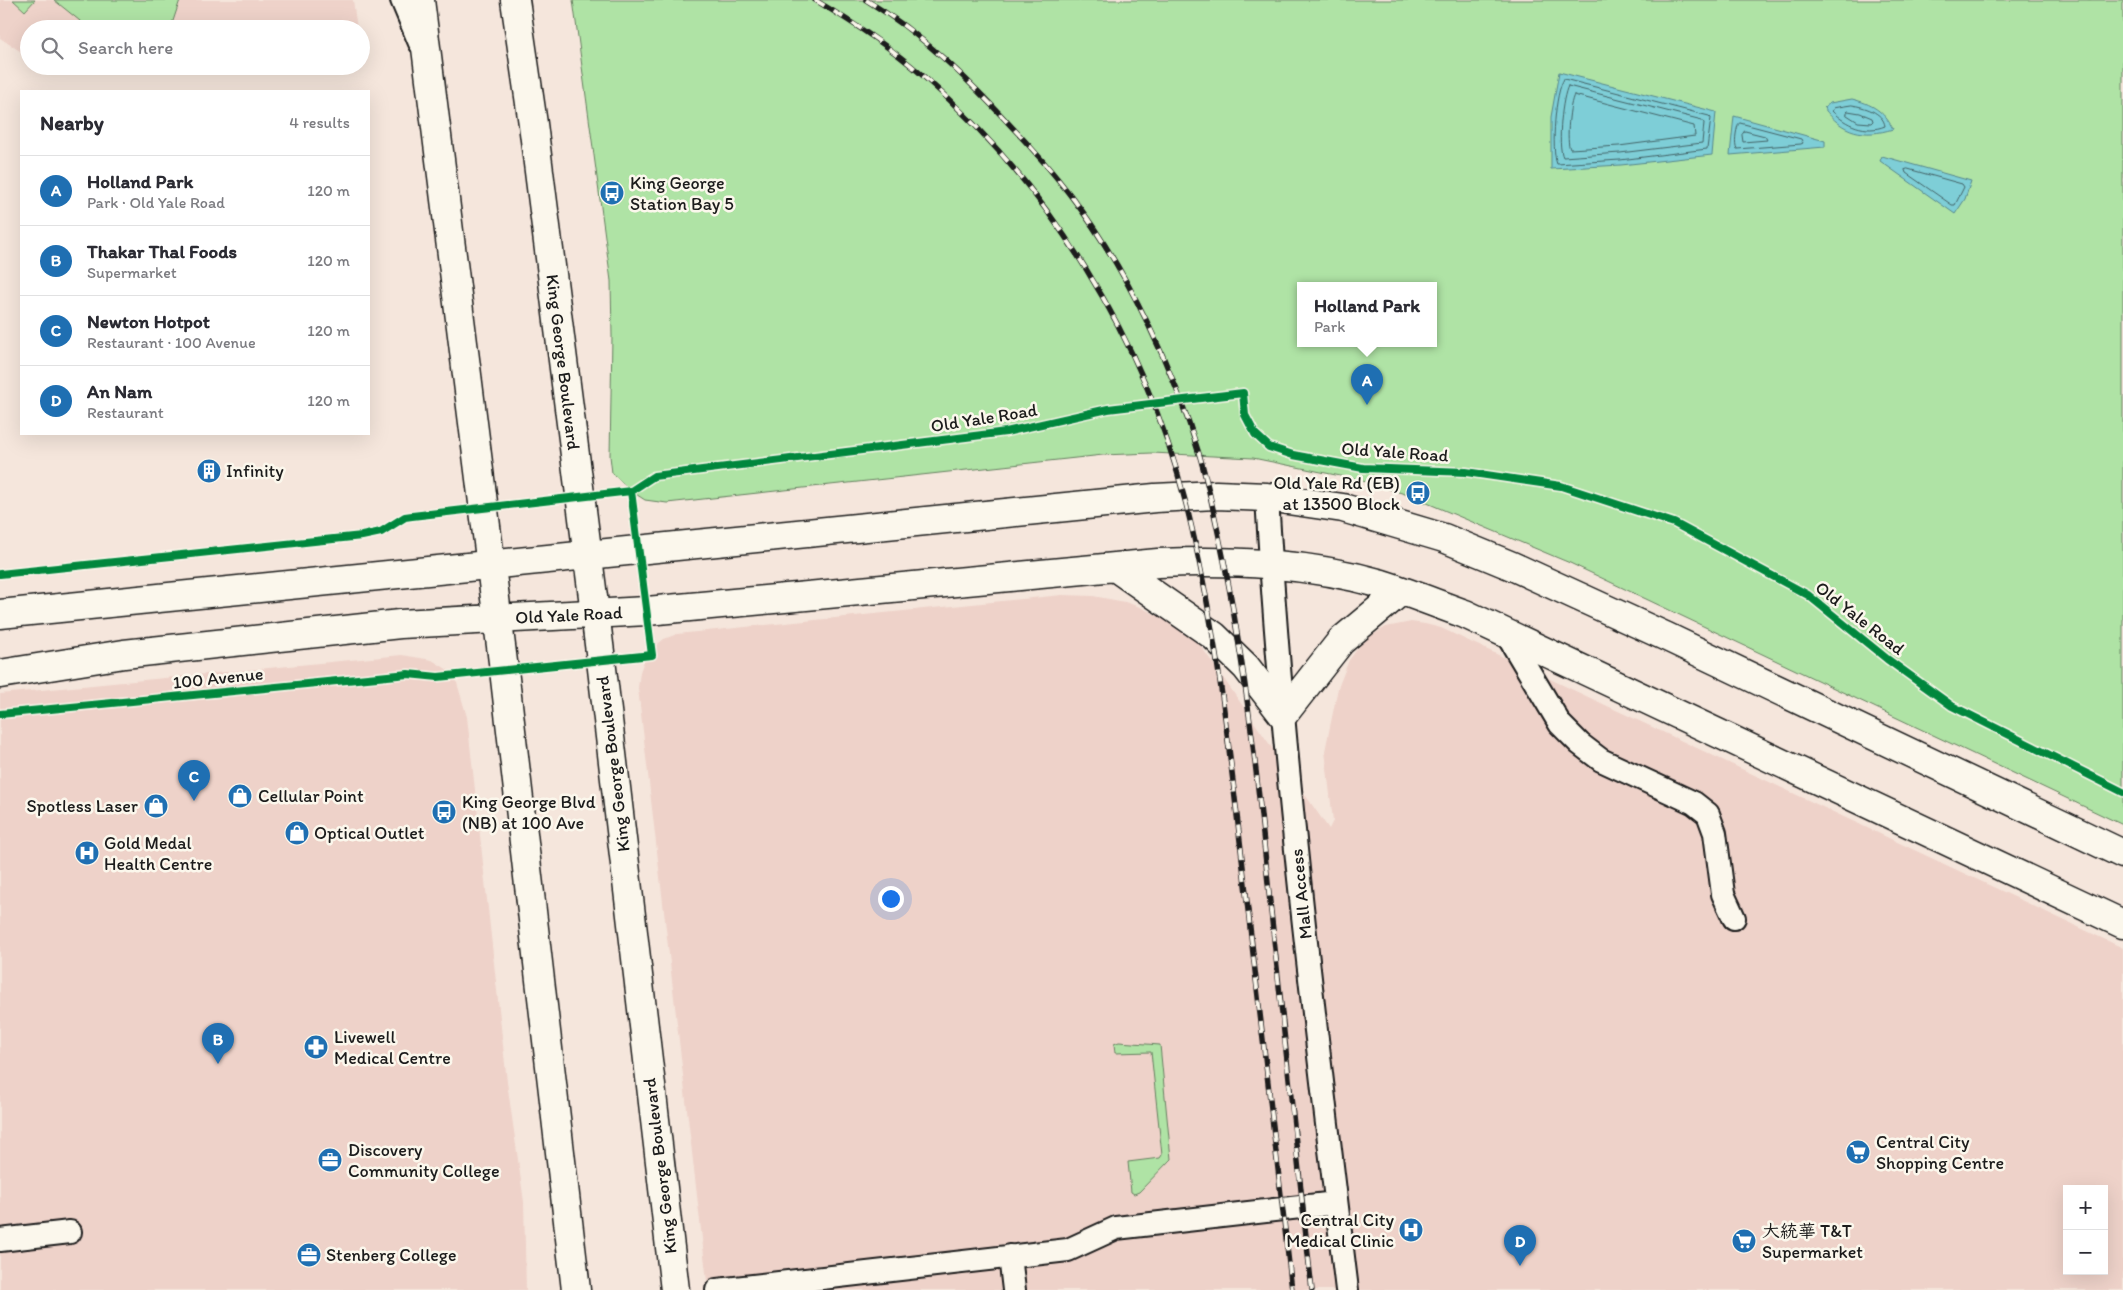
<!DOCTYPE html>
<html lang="en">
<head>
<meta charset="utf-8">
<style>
  :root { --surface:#fff; --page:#f7f7f7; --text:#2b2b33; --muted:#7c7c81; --line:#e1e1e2; --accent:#1f6fb2 }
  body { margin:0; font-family:Itim,"LXGW WenKai TC",sans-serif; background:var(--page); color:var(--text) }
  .controls { position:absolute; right:15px; bottom:15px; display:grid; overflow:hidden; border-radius:0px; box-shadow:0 5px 20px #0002 }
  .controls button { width:45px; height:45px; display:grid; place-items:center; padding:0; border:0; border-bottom:1px solid var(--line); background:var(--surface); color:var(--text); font:25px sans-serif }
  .you { position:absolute; left:890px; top:898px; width:18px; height:18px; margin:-12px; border:4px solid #fff; border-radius:50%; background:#1a73e8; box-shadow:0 0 0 8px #1a73e833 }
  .badge { display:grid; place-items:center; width:32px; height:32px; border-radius:50%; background:var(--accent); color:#fff; font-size:16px; font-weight:700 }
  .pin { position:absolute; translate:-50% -41px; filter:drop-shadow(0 1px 2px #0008) }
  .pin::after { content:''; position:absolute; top:26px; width:18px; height:15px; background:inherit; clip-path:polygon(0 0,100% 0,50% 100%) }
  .popup { position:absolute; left:1297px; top:282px; width:140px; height:65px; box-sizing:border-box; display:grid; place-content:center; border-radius:0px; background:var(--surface); filter:drop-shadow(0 1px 4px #0005); font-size:16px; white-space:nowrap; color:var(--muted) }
  .popup b { font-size:19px; color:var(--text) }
  .popup::after { content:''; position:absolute; left:50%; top:100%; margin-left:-10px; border:10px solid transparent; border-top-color:var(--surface) }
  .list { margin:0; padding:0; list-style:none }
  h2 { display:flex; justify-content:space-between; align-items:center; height:65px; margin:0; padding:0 20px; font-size:21px }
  h2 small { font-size:16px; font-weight:400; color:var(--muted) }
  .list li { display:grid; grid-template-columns:32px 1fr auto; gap:15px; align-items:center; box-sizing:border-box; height:70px; padding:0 20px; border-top:1px solid var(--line) }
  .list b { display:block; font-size:19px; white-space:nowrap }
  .list p { margin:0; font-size:16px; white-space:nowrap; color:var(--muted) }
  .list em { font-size:16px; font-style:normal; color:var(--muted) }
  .icon { flex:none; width:28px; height:28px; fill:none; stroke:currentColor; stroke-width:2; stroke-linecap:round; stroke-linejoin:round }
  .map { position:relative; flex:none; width:2123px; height:1290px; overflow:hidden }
  .search { position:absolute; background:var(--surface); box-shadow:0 5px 20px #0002; left:20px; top:20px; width:350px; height:55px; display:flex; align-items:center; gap:12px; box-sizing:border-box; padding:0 18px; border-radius:28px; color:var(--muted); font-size:19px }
  .panel { position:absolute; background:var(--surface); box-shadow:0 5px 20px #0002; left:20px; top:90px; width:350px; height:345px; border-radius:0px }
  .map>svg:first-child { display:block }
  .built { fill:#eed2c9; fill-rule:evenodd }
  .green { fill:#afe3a5; stroke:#668060; fill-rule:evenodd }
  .water { fill:#7eced7; stroke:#57878c }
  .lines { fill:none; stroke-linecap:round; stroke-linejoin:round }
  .shore { stroke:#436367; stroke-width:1 }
  .service-casing { stroke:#1c1c1c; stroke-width:26 }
  .secondary-casing { stroke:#1c1c1c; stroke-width:31 }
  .primary-casing { stroke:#1c1c1c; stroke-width:31 }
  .service { stroke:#fbf7ec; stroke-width:22 }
  .secondary { stroke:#fbf7ec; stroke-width:28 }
  .primary { stroke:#fbf7ec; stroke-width:28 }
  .rail-casing { stroke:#1c1c1c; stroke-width:5.5 }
  .rail { stroke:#fbf7ec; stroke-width:4; stroke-dasharray:11; stroke-linecap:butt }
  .cycleway-casing { stroke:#fbf7ec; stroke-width:11 }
  .cycleway { stroke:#00873e; stroke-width:8 }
  .labels { text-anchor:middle; stroke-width:5; stroke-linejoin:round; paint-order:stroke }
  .poi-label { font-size:18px; fill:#1c1c1c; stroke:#fbf7ec; text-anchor:start }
  .street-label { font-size:18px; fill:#1c1c1c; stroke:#fbf7ec }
</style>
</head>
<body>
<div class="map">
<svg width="2123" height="1290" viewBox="0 0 2123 1290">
  <rect width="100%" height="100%" fill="#f5e6dc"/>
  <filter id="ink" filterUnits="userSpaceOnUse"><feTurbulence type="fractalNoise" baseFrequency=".02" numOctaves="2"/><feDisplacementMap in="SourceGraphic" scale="10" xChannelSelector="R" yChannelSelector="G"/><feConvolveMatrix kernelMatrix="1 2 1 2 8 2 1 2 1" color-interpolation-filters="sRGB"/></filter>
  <g filter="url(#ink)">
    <path class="built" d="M0,0H353L357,29H29V57L0,38Z
      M104,66H278L185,71Z
      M1062,595L1093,596L1125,602L1140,607L1191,632L1329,829L1333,821L1325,751L1338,688L1349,660L1364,640L1386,627L1411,622L1425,624L1441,628L1505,658L2123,948V1290H708L638,688L640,672L645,658L654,647L664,639L677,634ZM2067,1189H2104V1271H2067Z
      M402,655L432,660L448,670L457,683L467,717L507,1082L524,1202L526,1290H0V694Z"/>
    <path class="green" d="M13,0H35L25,11Z
      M54,0H180L172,24L133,29H90Z
      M573,0H2123V825L1570,563L1408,495L1360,480L1253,458L1152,453L1103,455L667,503L645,500L631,491L612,473L610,456L612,336L611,281ZM1301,286H1433V344H1301Z
      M1119,1042L1160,1045L1171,1159L1139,1192L1134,1194L1131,1192L1128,1162L1160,1158L1162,1155L1151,1052L1115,1053L1114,1044Z"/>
    <path class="water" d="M1559,72L1716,112L1712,155L1621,165L1551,169V117Z
      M1852,99C1872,104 1884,111 1893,129C1864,138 1842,133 1824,108L1830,103Z
      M1734,116L1825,141V147L1730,155Z
      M1882,156L1971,181L1965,199L1955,214L1880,161Z"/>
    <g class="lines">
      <path class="shore" d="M1564,79L1709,116L1711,118L1707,149L1620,160L1557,164C1551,150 1555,91 1564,79Z
        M1568,86L1702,120L1704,123L1702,143L1620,153L1563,157C1557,145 1562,97 1568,86Z
        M1574,95L1694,126L1695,136L1619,146L1570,149C1566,141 1569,104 1574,95Z
        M1852,105C1864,107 1883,112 1885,126C1866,134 1845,125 1832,111L1834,108Z
        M1848,111L1860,113L1872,118L1873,121L1871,123L1858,122L1847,115Z
        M1740,123L1801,139L1803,143L1801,144L1737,149C1734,143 1736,132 1738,125Z
        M1745,131L1765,136L1767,140L1743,142L1742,135Z
        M1908,169L1962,184L1964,187L1955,205H1952L1906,173L1905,170Z"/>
      <defs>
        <path id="service" d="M402,0L420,43
          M1267,497C1282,762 1315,1026 1347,1290
          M1506,633L1560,724L1580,744L1601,760L1694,803L1708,814L1715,833L1723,894L1734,918
          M0,1240L70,1232
          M1010,1256L1014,1290
          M717,1290L1068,1250L1116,1228L1336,1203"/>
        <path id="secondary" d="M1115,567L1214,636L1246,667L1283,715L1341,641L1401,591
          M0,614L1155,498L1216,495L1267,497L1343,508L1444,538L1512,566L1667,637L2123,854
          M0,674L124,654L400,624L647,611L1158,563C1233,560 1309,563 1382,584C1410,593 1437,604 1465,614L2123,924"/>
        <path id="primary" d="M420,0L504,670L576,1290
          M515,0L533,124L601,660L675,1290"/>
      </defs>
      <use href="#service" class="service-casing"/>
      <use href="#secondary" class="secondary-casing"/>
      <use href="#primary" class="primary-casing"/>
      <use href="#service" class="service"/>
      <use href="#secondary" class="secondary"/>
      <use href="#primary" class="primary"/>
      <defs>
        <path id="rail" d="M815,0C852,22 889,46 921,74C1050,186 1144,339 1186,504C1216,623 1229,746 1243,867C1259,1008 1276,1149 1292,1290
          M866,0C921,33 968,79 1011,126C1032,148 1053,172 1071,196C1127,269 1174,370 1200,457C1210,491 1217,527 1224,561C1246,671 1258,782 1269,893C1283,1026 1297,1158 1312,1290"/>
      </defs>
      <use href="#rail" class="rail-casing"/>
      <use href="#rail" class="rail"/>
      <defs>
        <path id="cycleway" d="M0,574L362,536L381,532L405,517L412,516L631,491L654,476L1006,432L1108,409L1243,393L1245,415L1255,434L1269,447L1293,455L1363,468L1466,472L1561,486L1674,523L1808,595L1887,659L1952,706L2123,792
          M0,714L408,674L438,677L652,655L631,491"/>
      </defs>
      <use href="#cycleway" class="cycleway-casing"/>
      <use href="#cycleway" class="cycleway"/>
    </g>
  </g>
  <defs>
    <symbol id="bus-disc" viewBox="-11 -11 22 22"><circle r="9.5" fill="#1f6fb2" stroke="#fbf7ec"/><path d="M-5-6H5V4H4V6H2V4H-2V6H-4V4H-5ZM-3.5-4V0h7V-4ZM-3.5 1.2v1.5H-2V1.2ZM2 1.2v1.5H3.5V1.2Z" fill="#fff"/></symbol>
    <symbol id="building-disc" viewBox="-11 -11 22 22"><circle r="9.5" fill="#1f6fb2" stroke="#fbf7ec"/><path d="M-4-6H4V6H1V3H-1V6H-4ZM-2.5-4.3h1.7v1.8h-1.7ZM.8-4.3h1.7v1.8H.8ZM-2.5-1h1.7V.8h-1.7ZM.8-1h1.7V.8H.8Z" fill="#fff"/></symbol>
    <symbol id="shop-disc" viewBox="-11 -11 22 22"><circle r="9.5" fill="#1f6fb2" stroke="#fbf7ec"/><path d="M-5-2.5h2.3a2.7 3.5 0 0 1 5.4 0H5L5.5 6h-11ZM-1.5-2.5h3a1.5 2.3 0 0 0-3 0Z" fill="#fff"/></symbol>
    <symbol id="hospital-disc" viewBox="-11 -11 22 22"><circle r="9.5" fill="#1f6fb2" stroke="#fbf7ec"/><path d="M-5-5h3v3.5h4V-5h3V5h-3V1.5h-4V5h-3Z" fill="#fff"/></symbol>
    <symbol id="pharmacy-disc" viewBox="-11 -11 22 22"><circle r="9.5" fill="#1f6fb2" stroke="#fbf7ec"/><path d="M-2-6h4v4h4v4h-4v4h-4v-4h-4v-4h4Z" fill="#fff"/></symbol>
    <symbol id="supermarket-disc" viewBox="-11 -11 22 22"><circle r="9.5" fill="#1f6fb2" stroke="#fbf7ec"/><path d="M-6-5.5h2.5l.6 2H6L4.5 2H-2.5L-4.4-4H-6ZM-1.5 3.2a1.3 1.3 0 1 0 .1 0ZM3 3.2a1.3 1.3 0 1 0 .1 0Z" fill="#fff"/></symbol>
    <symbol id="office-disc" viewBox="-11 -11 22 22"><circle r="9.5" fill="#1f6fb2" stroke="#fbf7ec"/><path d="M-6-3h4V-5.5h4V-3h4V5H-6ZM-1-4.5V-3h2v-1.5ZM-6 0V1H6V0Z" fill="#fff"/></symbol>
  </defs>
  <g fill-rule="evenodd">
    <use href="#bus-disc" x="598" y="179" width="28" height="28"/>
    <use href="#building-disc" x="195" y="457" width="28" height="28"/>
    <use href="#bus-disc" x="1404" y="479" width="28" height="28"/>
    <use href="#shop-disc" x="226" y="782" width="28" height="28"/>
    <use href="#shop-disc" x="142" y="792" width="28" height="28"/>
    <use href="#bus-disc" x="430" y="798" width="28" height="28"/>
    <use href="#shop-disc" x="283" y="819" width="28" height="28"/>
    <use href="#hospital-disc" x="73" y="839" width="28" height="28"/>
    <use href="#pharmacy-disc" x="302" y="1033" width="28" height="28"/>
    <use href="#supermarket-disc" x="1844" y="1138" width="28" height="28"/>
    <use href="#office-disc" x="316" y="1146" width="28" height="28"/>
    <use href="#hospital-disc" x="1397" y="1216" width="28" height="28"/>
    <use href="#supermarket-disc" x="1730" y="1227" width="28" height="28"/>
    <use href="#office-disc" x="295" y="1241" width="28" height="28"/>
  </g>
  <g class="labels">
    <g class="poi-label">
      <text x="630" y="189">King George<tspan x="630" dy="21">Station Bay 5</tspan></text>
      <text x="226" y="477">Infinity</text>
      <text x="1400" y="489" text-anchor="end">Old Yale Rd (EB)<tspan x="1400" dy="21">at 13500 Block</tspan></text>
      <text x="258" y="802">Cellular Point</text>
      <text x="462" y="808">King George Blvd<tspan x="462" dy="21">(NB) at 100 Ave</tspan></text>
      <text x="138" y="812" text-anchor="end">Spotless Laser</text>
      <text x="314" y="839">Optical Outlet</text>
      <text x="104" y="849">Gold Medal<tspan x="104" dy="21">Health Centre</tspan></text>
      <text x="334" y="1043">Livewell<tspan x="334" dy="21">Medical Centre</tspan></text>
      <text x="1876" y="1148">Central City<tspan x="1876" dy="21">Shopping Centre</tspan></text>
      <text x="348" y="1156">Discovery<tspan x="348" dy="21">Community College</tspan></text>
      <text x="1394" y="1226" text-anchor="end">Central City<tspan x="1394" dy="21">Medical Clinic</tspan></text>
      <text x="1762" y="1237">大統華 T&amp;T<tspan x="1762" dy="21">Supermarket</tspan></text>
      <text x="326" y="1261">Stenberg College</text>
    </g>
    <g class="street-label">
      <text transform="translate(563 362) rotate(83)" y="6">King George Boulevard</text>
      <text transform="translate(984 418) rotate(-9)" y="6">Old Yale Road</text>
      <text transform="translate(1395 452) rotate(4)" y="6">Old Yale Road</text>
      <text transform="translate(569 615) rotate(-3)" y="6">Old Yale Road</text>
      <text transform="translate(1860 618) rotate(38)" y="6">Old Yale Road</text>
      <text transform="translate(218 678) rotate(-6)" y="6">100 Avenue</text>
      <text transform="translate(613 764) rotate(-97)" y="6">King George Boulevard</text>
      <text transform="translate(1301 894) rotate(-96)" y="6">Mall Access</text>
      <text transform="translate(660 1166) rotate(-97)" y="6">King George Boulevard</text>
    </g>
  </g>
</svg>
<div class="controls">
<button>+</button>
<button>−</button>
</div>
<div class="you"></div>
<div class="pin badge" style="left:1367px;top:405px">A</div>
<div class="popup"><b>Holland Park</b>Park</div>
<div class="pin badge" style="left:218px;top:1064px">B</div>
<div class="pin badge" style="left:194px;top:801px">C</div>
<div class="pin badge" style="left:1520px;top:1266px">D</div>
<div class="search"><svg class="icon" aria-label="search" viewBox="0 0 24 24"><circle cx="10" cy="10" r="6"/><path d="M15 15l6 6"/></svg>Search here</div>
<section class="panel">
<h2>Nearby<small>4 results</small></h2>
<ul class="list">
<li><span class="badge">A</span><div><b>Holland Park</b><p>Park · Old Yale Road</p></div><em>120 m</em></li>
<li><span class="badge">B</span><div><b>Thakar Thal Foods</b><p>Supermarket</p></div><em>120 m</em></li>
<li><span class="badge">C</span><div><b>Newton Hotpot</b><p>Restaurant · 100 Avenue</p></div><em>120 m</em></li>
<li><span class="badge">D</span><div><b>An Nam</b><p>Restaurant</p></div><em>120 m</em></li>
</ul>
</section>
</div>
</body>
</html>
